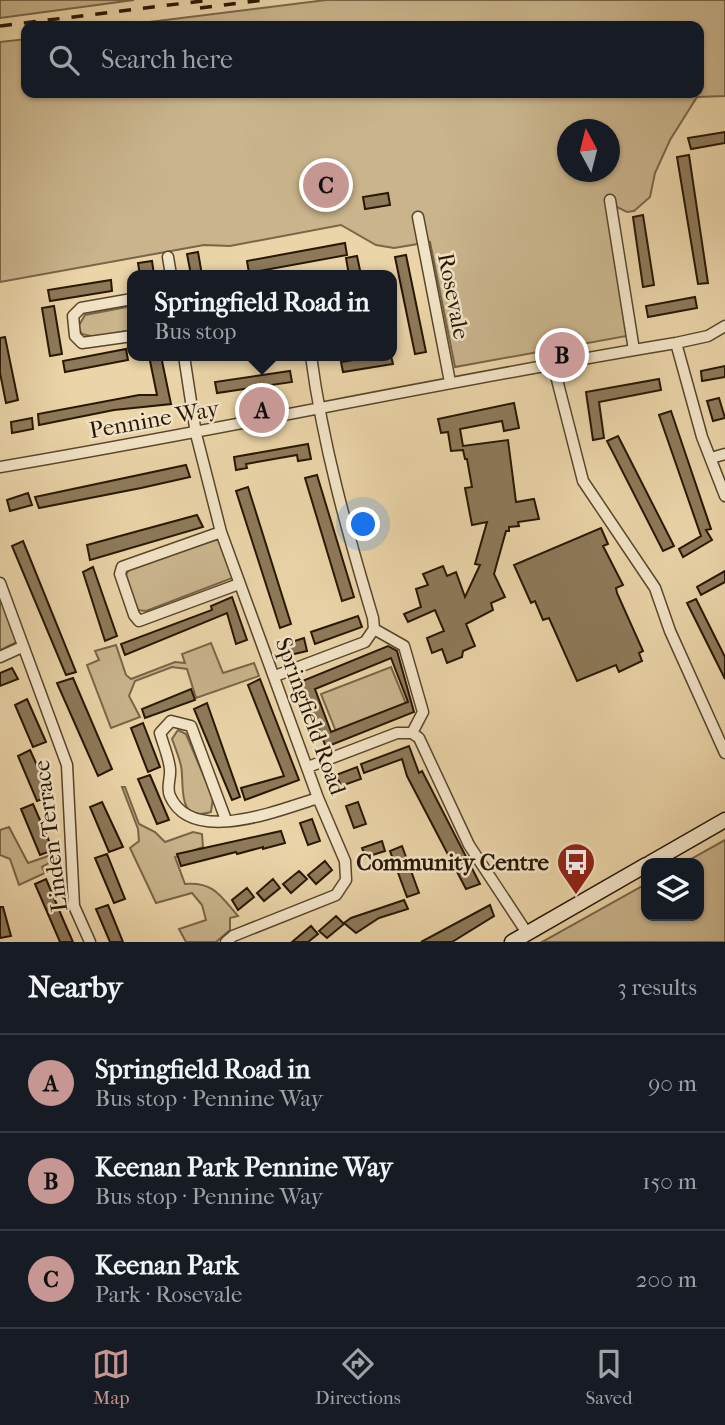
<!DOCTYPE html>
<html lang="en">
<head>
<meta charset="utf-8">
<style>
  :root { --surface:#171b24; --page:#242831; --text:#f1f3f6; --muted:#9ea1a6; --line:#363941; --accent:#c59692 }
  body { margin:0; font-family:"IM FELL French Canon",serif; background:var(--page); color:var(--text) }
  .controls { position:absolute; right:21px; bottom:21px; display:grid; overflow:hidden; border-radius:14px; box-shadow:0 2px 5px #0004 }
  .controls button { width:63px; height:63px; display:grid; place-items:center; padding:0; border:0; border-bottom:2px solid var(--line); background:var(--surface); color:var(--text); font:35px sans-serif }
  .compass { position:absolute; left:557px; top:119px; width:63px; height:63px; border-radius:50%; background:var(--surface); box-shadow:0 2px 5px #0004; rotate:353deg }
  .you { position:absolute; left:364px; top:525px; width:24px; height:24px; margin:-18px; border:5px solid #fff; border-radius:50%; background:#1a73e8; box-shadow:0 0 0 10px #1a73e833 }
  .badge { display:grid; place-items:center; width:46px; height:46px; border-radius:50%; background:var(--accent); color:#111; font-size:23px; font-weight:700 }
  .pin { position:absolute; translate:-50% -50%; border:4px solid #fff; box-shadow:0 2px 7px #0006 }
  .popup { position:absolute; left:127px; top:270px; width:270px; height:91px; box-sizing:border-box; display:grid; place-content:center; border-radius:14px; background:var(--surface); filter:drop-shadow(0 2px 5px #0005); font-size:23px; white-space:nowrap; color:var(--muted) }
  .popup b { font-size:26px; color:var(--text) }
  .popup::after { content:''; position:absolute; left:50%; top:100%; margin-left:-14px; border:14px solid transparent; border-top-color:var(--surface) }
  .list { margin:0; padding:0; list-style:none }
  h2 { display:flex; justify-content:space-between; align-items:center; height:91px; margin:0; padding:0 28px; font-size:30px }
  h2 small { font-size:23px; font-weight:400; color:var(--muted) }
  .list li { display:grid; grid-template-columns:46px 1fr auto; gap:21px; align-items:center; box-sizing:border-box; height:98px; padding:0 28px; border-top:2px solid var(--line) }
  .list b { display:block; font-size:26px; white-space:nowrap }
  .list p { margin:0; font-size:23px; white-space:nowrap; color:var(--muted) }
  .list em { font-size:23px; font-style:normal; color:var(--muted) }
  .icon { flex:none; width:38px; height:38px; fill:none; stroke:currentColor; stroke-width:2; stroke-linecap:round; stroke-linejoin:round }
  .map { position:relative; flex:none; width:725px; height:942px; overflow:hidden }
  .search { position:absolute; background:var(--surface); box-shadow:0 2px 5px #0004; left:21px; right:21px; top:21px; height:77px; display:flex; align-items:center; gap:18px; box-sizing:border-box; padding:0 24px; border-radius:14px; color:var(--muted); font-size:26px }
  .sheet { height:385px; background:var(--surface) }
  nav { display:flex; justify-content:space-around; align-items:center; box-sizing:border-box; height:98px; border-top:2px solid var(--line); background:var(--surface); font-size:19px; color:var(--muted) }
  nav a { display:grid; justify-items:center; gap:4px }
  nav .on { color:var(--accent) }
  .map>svg:first-child { display:block }
  .green { fill:#c9b48c; stroke:#786648; stroke-width:2; fill-rule:evenodd }
  .building { fill:#8d7959; stroke:#281703; stroke-width:2; fill-rule:evenodd }
  .lines { fill:none; stroke-linecap:round; stroke-linejoin:round }
  .street-casing { stroke:#58462c; stroke-width:13 }
  .secondary-casing { stroke:#281703; stroke-width:17 }
  .street { stroke:#f1e3c6; stroke-width:10 }
  .secondary { stroke:#f1e3c6; stroke-width:14 }
  .rail { stroke:#281703; stroke-width:3.5; stroke-dasharray:12 12; stroke-linecap:butt }
  .labels { text-anchor:middle; stroke-width:5; stroke-linejoin:round; paint-order:stroke }
  .street-label { font-size:23px; fill:#281703; stroke:#f1e3c6 }
  .poi-label { font-size:23px; font-weight:bold; fill:#281703; stroke:#f1e3c6; text-anchor:end }
</style>
</head>
<body>
<div class="map">
<svg width="725" height="942" viewBox="0 0 725 942">
  <rect width="100%" height="100%" fill="#ead4a8"/>
  <filter id="stains"><feTurbulence type="fractalNoise" baseFrequency=".00286" numOctaves="4"/><feColorMatrix values="0 0 0 0 .2 0 0 0 0 .09 0 0 0 0 .02 0 0 0 .5 -.17"/></filter>
  <radialGradient id="worn" r=".72"><stop offset=".6" stop-color="#630" stop-opacity="0"/><stop offset="1" stop-color="#630" stop-opacity=".3"/></radialGradient>
  <path class="green" d="M0,0H134L0,18Z
    M326,0H725V96L697,97L670,140L655,173L650,197L634,211L627,212L617,207L610,209L632,335L455,367L430,242L394,248L376,245L341,225L230,246L204,245L0,282V42L26,39V93H699V26H117ZM568,130H610V172H568Z
    M132,306V330L94,337L82,334L78,327L85,315Z
    M215,540H221L235,577L146,611L137,610L126,575L129,569Z
    M0,591L17,642L0,650Z
    M211,643L223,673L254,663L259,676L196,698L187,669L172,667L135,681L129,696L140,717L111,728L87,665L99,660L95,651L116,645L126,675L131,679L175,662L185,663L182,654Z
    M391,667L407,706L337,734L321,694Z
    M178,730L186,734L213,798L211,812C175,823 185,784 181,766C179,757 175,747 172,739Z
    M122,787H125L139,824L155,832L165,842L193,832L202,834L203,847L175,857L185,884C214,882 220,895 238,916L230,918V930L216,942H186L179,929L206,920L202,905L192,893L156,903L130,848L139,841L138,829Z
    M9,827L28,863L57,853L60,857L42,867L45,873L19,885L10,859L0,855V830Z
    M725,840V942H542L646,884V916H699V863H684Z"/>
  <path class="building" d="M725,132V143L691,149L688,138Z
    M689,155L708,283L698,284L677,157Z
    M388,193L390,205L365,209L363,197Z
    M643,215L654,285L643,287L633,217Z
    M345,243L347,255L249,273L247,261Z
    M198,252L202,275H191L187,254Z
    M406,255L426,352L415,354L395,257Z
    M357,256L361,275H349L346,258Z
    M152,261L154,275H140L138,263Z
    M111,280L112,291L50,301L48,290Z
    M695,297L697,308L648,317L646,306Z
    M54,306L62,354L50,356L42,308Z
    M5,337L18,400L6,403L0,373V338Z
    M126,349L128,360L65,372L63,361Z
    M149,356H161L171,404L114,410L39,425L38,414L139,395H157Z
    M378,356H391L393,364L343,372L341,362Z
    M725,366V377L702,381L701,371Z
    M290,371L292,382L217,393L215,382Z
    M659,379L661,390L599,402L604,438L593,440L586,392Z
    M719,398L725,418L713,421L707,401Z
    M514,403L519,428L504,431L502,421L460,429L463,446L508,440L516,502L534,499L539,519L518,522L519,526L509,527V531H506L494,574L505,597L491,603L493,610L466,624L475,646L463,651L462,657L447,663L442,649L432,653L427,638L444,631L435,610L408,622L404,614L421,607L416,589L428,585L423,574L443,566L447,576L456,572L465,597L480,565L475,564L487,522L472,525L465,488L472,487L467,459H465L463,450L451,451L448,432L441,433L438,419Z
    M671,411L711,529L706,530L712,540L683,557L679,549L701,536L659,415Z
    M32,418L33,429L12,433L11,422Z
    M618,436L674,546L663,551L607,441Z
    M308,444L311,459L298,461L297,455L246,464L247,468L236,470L234,457Z
    M186,465L190,477L141,488L39,508L35,497Z
    M317,475L354,597L342,601L305,478Z
    M248,487L291,624L280,628L236,491Z
    M28,493L32,505L10,511L7,500Z
    M197,515L203,527L90,560L87,545Z
    M601,528L608,544L603,546L623,585L616,588L617,593L643,651L639,653L642,661L619,672L616,665L577,681L549,618L543,620L535,601L531,603L514,565Z
    M23,541L76,672L66,675L12,546Z
    M93,567L117,636L105,641L83,572Z
    M725,571V582L701,595L697,587Z
    M232,597L247,640L236,644L227,613L125,655L121,644L212,610L211,606Z
    M696,599L725,657V679L687,603Z
    M358,616L362,627L315,644L311,632Z
    M304,638L307,651L286,656L282,645Z
    M388,646L397,651L414,712L326,747L300,682ZM391,658L408,702L331,732L315,689Z
    M12,668L18,679L0,686V673Z
    M73,678L112,769L98,776L57,683Z
    M260,679L299,780L245,800L241,788L284,776L248,685Z
    M191,689L195,700L145,718L142,709Z
    M27,699L46,742L33,747L15,705Z
    M207,703L240,797L232,800L194,709Z
    M143,723L160,767L148,772L131,728Z
    M409,746L419,773L422,771L480,884L466,889L407,776L402,759L364,773L361,764Z
    M30,750L51,796L37,801L18,756Z
    M357,767L361,779L341,786L336,775Z
    M150,775L169,820L157,824L138,779Z
    M102,802L123,847L109,852L90,807Z
    M358,802L366,824L354,828L346,806Z
    M33,804L53,850L40,855L21,809Z
    M312,819L320,841L308,845L300,823Z
    M281,831L285,843L263,849V847L237,854L236,852L181,866L177,854Z
    M382,841L385,851L366,857L362,848Z
    M402,846L419,893L407,897L390,851Z
    M107,854L125,899L114,903L95,858Z
    M325,861L332,870L316,884L308,875Z
    M299,871L307,879L291,893L283,884Z
    M46,879L65,924L73,942H60L35,884Z
    M273,879L280,888L264,901L257,893Z
    M247,888L254,897L238,910L232,900Z
    M404,900L408,909L379,918L356,933L344,923L351,918Z
    M108,905L123,942H110L96,909Z
    M490,905L494,916L452,942H421Z
    M0,907H3L11,936L0,938Z
    M336,916L344,924L327,938L319,931Z
    M311,926L318,934L308,942H292Z"/>
  <g class="lines">
    <defs>
      <path id="street" d="M610,200L634,350
        M418,217L450,382
        M168,257L171,275
        M132,299L81,308L73,316L75,336L82,343L132,336
        M676,343L702,437L725,496
        M184,356L196,434L221,532L318,798L345,861L346,880L336,895L233,936L226,942
        M553,364L583,481L655,588L670,631L725,753
        M711,458L725,454
        M0,467C226,429 450,380 676,343L708,336L725,326
        M221,532L122,567L120,574L134,615L139,621L239,584
        M0,583L67,765L74,906L90,942
        M374,629L404,646L423,712L412,733
        M0,657L22,647
        M275,676L365,642L374,629L373,618C347,531 323,446 311,356
        M308,767L397,733H412L419,738L469,845L527,933
        M226,820L191,726L171,721L160,733C163,744 169,758 170,769C171,778 166,788 170,796C192,846 279,810 318,798"/>
      <path id="secondary" d="M650,863L725,820
        M512,942L646,865"/>
    </defs>
    <use href="#street" class="street-casing"/>
    <use href="#secondary" class="secondary-casing"/>
    <use href="#street" class="street"/>
    <use href="#secondary" class="secondary"/>
    <path class="rail" d="M200,8L263,0
      M0,26L210,0"/>
  </g>
  <defs>
    <symbol id="bus-pin" viewBox="-11 -11 22 30"><path d="M0 17L-7.5 6A9.5 9.5 0 1 1 7.5 6Z" fill="#8f2418" stroke="#f1e3c6"/><path d="M-5-6H5V4H4V6H2V4H-2V6H-4V4H-5ZM-3.5-4V0h7V-4ZM-3.5 1.2v1.5H-2V1.2ZM2 1.2v1.5H3.5V1.2Z" fill="#fff"/></symbol>
  </defs>
  <g fill-rule="evenodd">
    <use href="#bus-pin" x="554" y="840" width="44" height="60"/>
  </g>
  <g class="labels">
    <g class="street-label">
      <text transform="translate(454 296) rotate(79)" y="8">Rosevale</text>
      <text transform="translate(154 419) rotate(-10)" y="8">Pennine Way</text>
      <text transform="translate(311 716) rotate(70)" y="8">Springfield Road</text>
      <text transform="translate(50 836) rotate(-97)" y="8">Linden Terrace</text>
    </g>
    <g class="poi-label">
      <text x="549" y="870">Community Centre</text>
    </g>
  </g>
  <rect width="100%" height="100%" filter="url(#stains)"/>
  <rect width="100%" height="100%" fill="url(#worn)"/>
</svg>
<div class="controls">
<button><svg class="icon" aria-label="layers" viewBox="0 0 24 24"><path d="M12 4l9 5-9 5-9-5zM3 14l9 5 9-5"/></svg></button>
</div>
<svg class="compass" viewBox="-18 -18 36 36"><path d="M0-13l5 13h-10z" fill="#e53935"/><path d="M0 13l5-13h-10z" fill="#9ea1a6"/></svg>
<div class="you"></div>
<div class="pin badge" style="left:262px;top:410px">A</div>
<div class="popup"><b>Springfield Road in</b>Bus stop</div>
<div class="pin badge" style="left:562px;top:355px">B</div>
<div class="pin badge" style="left:326px;top:185px">C</div>
<div class="search"><svg class="icon" aria-label="search" viewBox="0 0 24 24"><circle cx="10" cy="10" r="6"/><path d="M15 15l6 6"/></svg>Search here</div>
</div>
<section class="sheet">
<h2>Nearby<small>3 results</small></h2>
<ul class="list">
<li><span class="badge">A</span><div><b>Springfield Road in</b><p>Bus stop · Pennine Way</p></div><em>90 m</em></li>
<li><span class="badge">B</span><div><b>Keenan Park Pennine Way</b><p>Bus stop · Pennine Way</p></div><em>150 m</em></li>
<li><span class="badge">C</span><div><b>Keenan Park</b><p>Park · Rosevale</p></div><em>200 m</em></li>
</ul>
</section>
<nav>
<a class="on"><svg class="icon" aria-label="map" viewBox="0 0 24 24"><path d="M3 6l6-2 6 2 6-2v14l-6 2-6-2-6 2zM9 4v14M15 6v14"/></svg>Map</a>
<a><svg class="icon" aria-label="directions" viewBox="0 0 24 24"><path d="M12 3l9 9-9 9-9-9zM9 14v-3h6M13 9l2 2-2 2"/></svg>Directions</a>
<a><svg class="icon" aria-label="saved" viewBox="0 0 24 24"><path d="M7 4h10v16l-5-4-5 4z"/></svg>Saved</a>
</nav>
</body>
</html>
